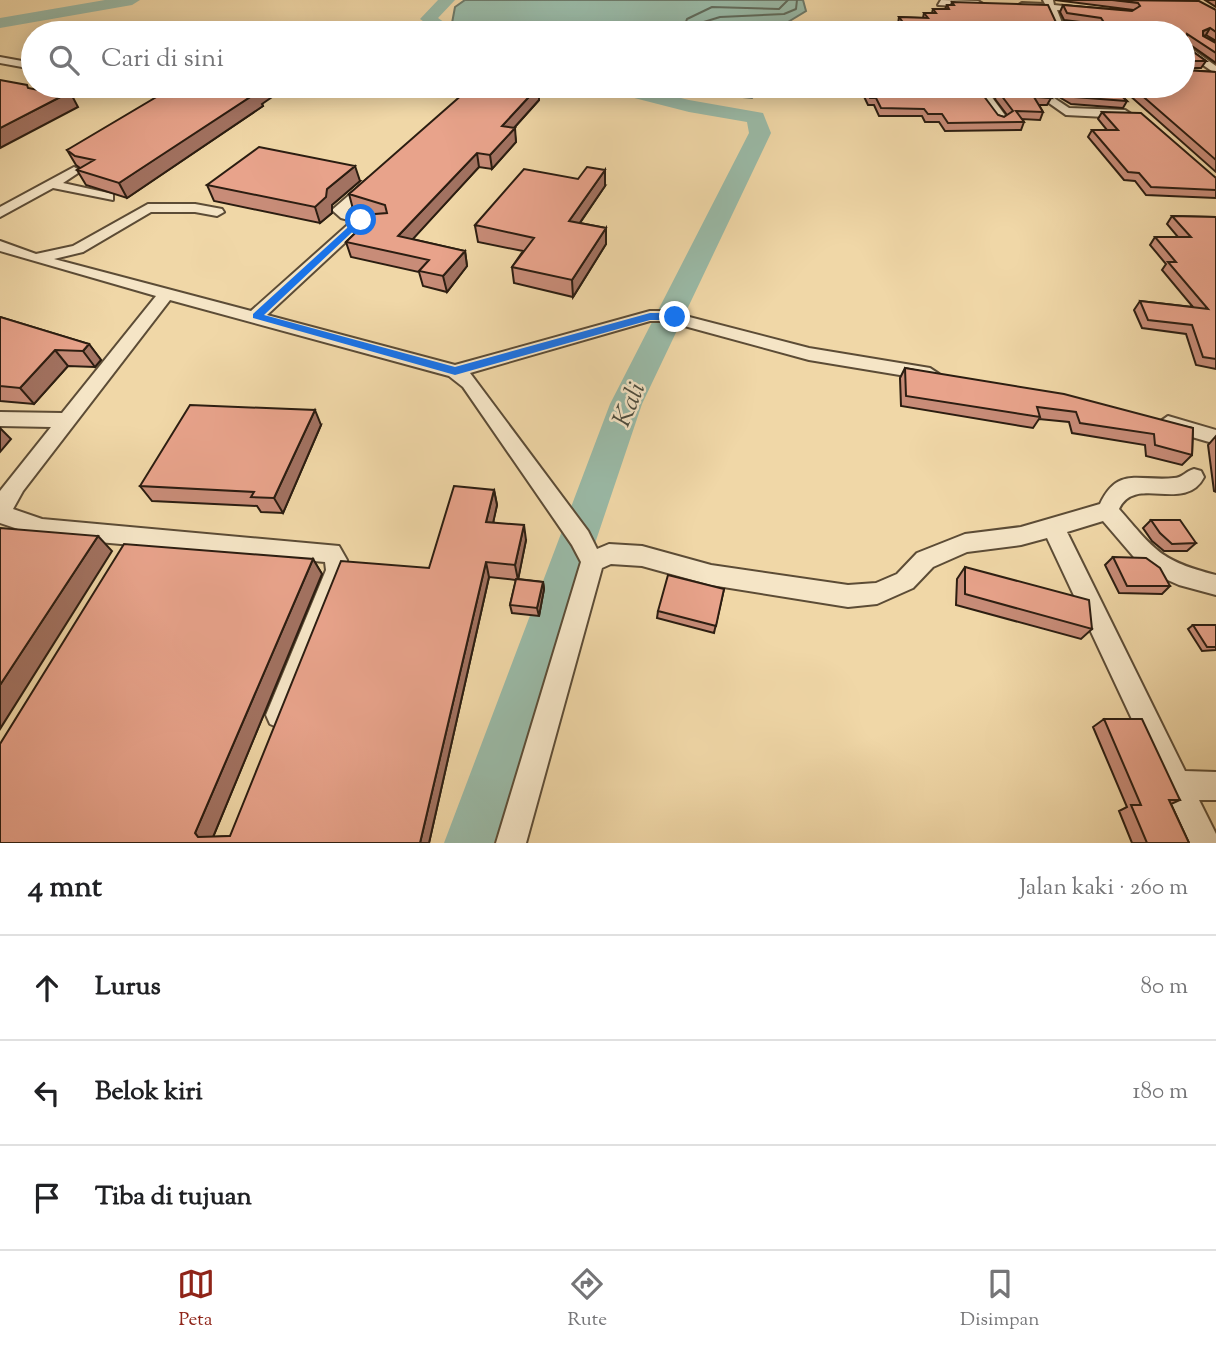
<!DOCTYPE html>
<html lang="id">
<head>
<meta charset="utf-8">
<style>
  :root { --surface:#fff; --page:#f6f6f6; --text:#202124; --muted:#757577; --line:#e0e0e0; --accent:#8f2418 }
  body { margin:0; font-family:"Sorts Mill Goudy",serif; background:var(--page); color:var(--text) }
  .stop { position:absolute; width:21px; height:21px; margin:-16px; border:5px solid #1a73e8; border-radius:50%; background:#fff }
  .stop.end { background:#1a73e8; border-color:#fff; box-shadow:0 2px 7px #0008 }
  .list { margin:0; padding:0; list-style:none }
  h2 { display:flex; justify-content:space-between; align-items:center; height:91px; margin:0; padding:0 28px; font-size:30px }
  h2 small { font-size:23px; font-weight:400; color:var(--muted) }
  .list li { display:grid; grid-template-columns:46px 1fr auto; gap:21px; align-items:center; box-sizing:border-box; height:105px; padding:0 28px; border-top:2px solid var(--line) }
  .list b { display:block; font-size:26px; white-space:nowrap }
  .list em { font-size:23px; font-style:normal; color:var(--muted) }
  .icon { flex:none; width:38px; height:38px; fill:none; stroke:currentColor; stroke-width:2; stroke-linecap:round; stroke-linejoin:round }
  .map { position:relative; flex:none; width:1216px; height:843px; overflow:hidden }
  .search { position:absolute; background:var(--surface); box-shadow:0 4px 18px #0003; left:21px; right:21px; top:21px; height:77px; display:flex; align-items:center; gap:18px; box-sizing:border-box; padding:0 24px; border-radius:38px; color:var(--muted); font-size:26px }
  .sheet { height:406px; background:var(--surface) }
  nav { display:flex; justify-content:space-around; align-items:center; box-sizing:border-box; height:98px; border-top:2px solid var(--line); background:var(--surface); font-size:19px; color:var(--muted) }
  nav a { display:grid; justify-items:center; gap:4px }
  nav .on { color:var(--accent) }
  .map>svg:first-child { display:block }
  .water { fill:#9abaa7; stroke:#6e7b6b; stroke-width:2 }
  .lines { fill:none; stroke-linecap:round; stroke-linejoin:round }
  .shore { stroke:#626c5c; stroke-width:2 }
  .river { fill:#9abaa7; fill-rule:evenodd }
  .minor-casing { stroke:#5c4c36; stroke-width:4 }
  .minor { fill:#f5e5c6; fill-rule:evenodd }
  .wall { fill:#c88c78; stroke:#2b1d11; stroke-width:2 }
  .shaded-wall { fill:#a27261; stroke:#2b1d11; stroke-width:2 }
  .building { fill:#e8a38b; stroke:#2b1d11; stroke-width:2 }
  .route { fill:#1a73e8 }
  .labels { text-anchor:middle; stroke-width:5; stroke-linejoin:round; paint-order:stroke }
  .water-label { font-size:26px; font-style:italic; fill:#4c4c3e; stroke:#f5e5c6 }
</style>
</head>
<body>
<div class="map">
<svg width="1216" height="843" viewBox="0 0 1216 843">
  <rect width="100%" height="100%" fill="#f0d7a7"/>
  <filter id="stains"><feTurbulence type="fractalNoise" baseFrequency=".00286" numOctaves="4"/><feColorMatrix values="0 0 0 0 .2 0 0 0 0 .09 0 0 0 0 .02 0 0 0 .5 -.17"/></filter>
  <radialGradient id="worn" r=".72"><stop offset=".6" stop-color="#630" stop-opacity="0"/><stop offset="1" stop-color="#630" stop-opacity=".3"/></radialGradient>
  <path class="water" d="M465,0H803L806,11L783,25L713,23L695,33H484L452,23L455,7Z
    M631,86H760L752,98Z"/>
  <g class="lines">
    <path class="shore" d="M682,33L687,19L712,7L779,9L788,0
      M691,33L694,25L720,17L784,14L796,9L797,0"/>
    <path class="river" d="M105,0H140L132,5L0,28V18Z
      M438,0H455L438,18L460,33H440L420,19Z
      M600,86H632L689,100L763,113L771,133L642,404L494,843H444L610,404L749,133L747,122L689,112L603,90Z"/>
    <defs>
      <path id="minor" d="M941,0L978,1L983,4L978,7L938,5Z
        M1043,0H1053L1054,5L1091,9L1086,12L1057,10L1066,33H1056L1047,10L1017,6L1022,3L1045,4Z
        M1183,43L1216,66V74L1183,51Z
        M0,57L33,63V69L0,63Z
        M63,86H77L47,102L37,100Z
        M972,86H983L985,90H1042L1069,108L1125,110L1131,114L1125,118L1066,115L1039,96H991L1007,118L1001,122L997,121L979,96H955L949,93L955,90H974Z
        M74,167L81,171L63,183L113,194V200L53,188L0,217V207Z
        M369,178L376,182L348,210L388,222V228L365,224L267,315L455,365L650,311H666L809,348L930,368L939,374L930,380L809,360L666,321H650L470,373L588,531L597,549L609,544L642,546L711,565L848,585L876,583L897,574L917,553L965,534L1021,527L1100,504C1118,465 1140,482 1174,478C1182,478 1186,471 1194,469L1201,471L1204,477C1185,514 1135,474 1119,509C1155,550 1160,561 1216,575V595L1179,585L1145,570L1103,521L1067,532L1185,771L1216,772V800H1199L1216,834V843H1190L1047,538L1021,545L967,552L933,567L913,588L877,604L848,607L711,585L642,566L611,564L602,568L526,843H496L581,562L572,545L463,387L449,376L170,300L23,491L13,509L42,519L339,546L347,560L348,570L288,724L279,728L270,724L266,715L326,570L325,562L42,537L0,523V491L51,427L0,426V412L62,413L156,296L0,251V241L36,254L73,246L148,204H195L222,209L224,212L217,216L195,212H151L83,252L54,259L251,311L352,221L341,218L332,210Z
        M1168,416L1216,430V444L1161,428L1158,423Z"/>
    </defs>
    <use href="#minor" class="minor-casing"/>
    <use href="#minor" class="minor"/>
  </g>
  <path class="wall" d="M1055,0H1116L1216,10V41L1206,35L1203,36L1216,43V63L1186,42L1185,46L1206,61L1201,68H1185V70L1216,72V172L1119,86H1183V33H904L898,24L899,17L923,18L924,13H932L933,9H945L947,5H951L952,2L1059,29L1095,26L1097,24L1064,20L1060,12L1063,5L1132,11L1134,10Z
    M1205,0H1216V7Z
    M539,86V100L514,128L516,142L492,169L479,167L412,239L465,251L467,266L447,292L423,286L419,272L351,257L346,242L374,215L353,209L349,194Z
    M859,86H969H912L910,88L914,90L1004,117L1007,115L995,99L998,91L1051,98L1047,105H1039L1043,112L1040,120L1022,119L1024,122L1021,130L945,131L939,122H925L922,116H879L874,105H868Z
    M1002,86H1111L1127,101L1123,108L1071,104L1042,87H1002Z
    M262,104L263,106L127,198L86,185L77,170L80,168L76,165L67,150Z
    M1102,112L1216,178V198L1146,195L1135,181L1124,180L1088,137L1092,130H1107L1098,119Z
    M360,181L332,205V213L320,223L214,201L207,185Z
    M605,186L580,223L606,228V244L573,297L514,283L512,267L523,251L478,242L475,226Z
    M1172,216L1216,217V369L1196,365L1186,334L1142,328L1134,310L1140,301L1193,307L1162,270L1166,264L1150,245L1155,237H1178L1167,224Z
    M0,317L89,344L101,360L95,367L68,366L34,404L0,401Z
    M905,368L1193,428L1192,455L1182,465L1146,456L1145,445L1072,433L1069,422L1039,419L1033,428L901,406L900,378Z
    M321,425L283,513L261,512L257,506L152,501L140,486Z
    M1216,436V492L1214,491L1208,445Z
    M494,490L497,505L493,522L526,540L518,579L543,582L544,589L539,616L512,613L510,605L516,580L489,577L429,843H0L313,559L322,574L213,837L230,836L429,568Z
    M1151,520L1196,543L1187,551H1164L1152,541L1143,528Z
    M1113,557L1170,586L1162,594L1119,593L1105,565Z
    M965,567L1092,629L1081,639L956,605L957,579Z
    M724,589L714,633L657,618L658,611Z
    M1193,625H1216V650L1202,651L1188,629Z
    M1104,719L1180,800L1171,804L1189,843H1132L1119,811L1127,807L1093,727Z"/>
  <path class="shaded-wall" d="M1210,28L1206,35L1199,38L1203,31Z
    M264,86H288L262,104L263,106L127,198L119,183Z
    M539,86V100L503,140L502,126Z
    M70,92L78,107L0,148V128Z
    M515,128L516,142L492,169L490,155Z
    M477,153L479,167L402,251L398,236Z
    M355,166L360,181L332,205V213L320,223L315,207L327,189Z
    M605,170V186L570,237L569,221Z
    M606,228V244L573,297L572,280Z
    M465,251L467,266L447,292L443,276Z
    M89,344L101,360L95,367L83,351Z
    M55,350L68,366L34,404L20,388Z
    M315,410L321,425L283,513L274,498Z
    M0,428L11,439L0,452Z
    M494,490L497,505L490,537L486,522Z
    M524,525L526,540L518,580L515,565Z
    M98,536L112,551L0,729V685Z
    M313,559L322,574L211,842L198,837L195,833Z
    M486,562L489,577L429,843H420Z
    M543,582L544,589L539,616L537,608Z"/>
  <path class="building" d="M1112,0L1199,1L1216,10V32L1210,28L1203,31V36L1216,43V53L1187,34L1185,46L1206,61H1187L1185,70L1216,72V160L1131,86H1183V33H911L899,17L928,18L924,13H936L933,9H949L947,5H954L952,2L1048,5L1059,29H1069L1071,24L1095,26L1103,21L1101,18L1067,13L1063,5L1132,11L1140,6L1138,3Z
    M0,80L27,85L28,88L38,90L45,88L70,92L0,128Z
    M175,86H264L255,91L258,92L119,183L77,170L94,160L75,156L67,150Z
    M472,86H539L502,126L515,128L490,155L477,153L398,236L465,251L443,276L419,271L429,260L346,242L375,214L387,213L385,205L349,194Z
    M864,86H906L914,90L980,91L998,115L1004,117L1013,111L998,91H1041L1051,98L1034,97L1043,112L1016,111L1024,122L948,123L942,114H928L924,109L881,108L876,98H870Z
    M1055,86H1111L1127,101L1074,97Z
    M1102,112L1141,113L1216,178V190L1151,187L1139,173L1128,172L1092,130H1118Z
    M259,147L355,166L327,189L326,197L315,207L207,185Z
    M587,167L605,170L569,221L606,228L572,280L512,267L534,238L475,225L524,169L578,179Z
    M1172,216L1216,217V359L1203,357L1192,325L1148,320L1140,301L1208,309L1168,262H1176L1155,237H1191Z
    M0,317L89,344L83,351L55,350L20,388L0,386Z
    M905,368L1064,394L1193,428L1192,455L1155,445L1154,434L1080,423L1076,412L1037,407L1040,417L906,396Z
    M190,405L315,410L274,498L251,497L254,492L140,486Z
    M454,486L494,490L486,522L524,525L515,565L486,562L420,843H0V744L124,544L313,559L195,833L198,837L230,836L341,561L429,568Z
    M1151,520H1180L1196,543L1172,544L1160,533Z
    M0,528L98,536L0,685Z
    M1113,557L1146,558L1160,568L1170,586H1127Z
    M965,567L1089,600L1092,629L965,594Z
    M668,575L724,589L716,626L658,611Z
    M516,579L543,582L537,608L510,605Z
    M1193,625H1216V647H1207Z
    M1104,719H1142L1180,800H1169L1189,843H1147L1131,805H1141Z"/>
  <path class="route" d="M358,218L365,220L264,315L455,367L650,313H675L680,317L675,320H650L455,375L253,318V314Z"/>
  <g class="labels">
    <g class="water-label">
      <text transform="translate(628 404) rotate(-67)" y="9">Kali</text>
    </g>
  </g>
  <rect width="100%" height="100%" filter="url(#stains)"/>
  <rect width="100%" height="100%" fill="url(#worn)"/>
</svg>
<div class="stop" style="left:361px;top:220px"></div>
<div class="stop end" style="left:675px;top:317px"></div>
<div class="search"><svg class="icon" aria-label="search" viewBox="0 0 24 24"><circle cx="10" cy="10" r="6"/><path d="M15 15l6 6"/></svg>Cari di sini</div>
</div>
<section class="sheet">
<h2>4 mnt<small>Jalan kaki · 260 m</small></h2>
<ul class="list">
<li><svg class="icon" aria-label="ahead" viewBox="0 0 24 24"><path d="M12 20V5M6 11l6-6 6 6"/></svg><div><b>Lurus</b></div><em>80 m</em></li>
<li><svg class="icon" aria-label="left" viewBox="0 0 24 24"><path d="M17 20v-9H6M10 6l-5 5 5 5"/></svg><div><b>Belok kiri</b></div><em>180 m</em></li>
<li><svg class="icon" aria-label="arrive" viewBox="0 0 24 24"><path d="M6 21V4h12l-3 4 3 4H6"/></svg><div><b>Tiba di tujuan</b></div></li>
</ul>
</section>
<nav>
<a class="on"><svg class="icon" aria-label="map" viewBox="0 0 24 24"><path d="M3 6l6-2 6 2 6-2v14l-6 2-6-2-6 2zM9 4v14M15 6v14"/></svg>Peta</a>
<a><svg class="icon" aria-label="directions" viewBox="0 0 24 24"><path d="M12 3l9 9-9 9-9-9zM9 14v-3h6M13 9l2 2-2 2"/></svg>Rute</a>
<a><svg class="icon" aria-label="saved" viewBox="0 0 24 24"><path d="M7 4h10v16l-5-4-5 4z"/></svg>Disimpan</a>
</nav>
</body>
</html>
